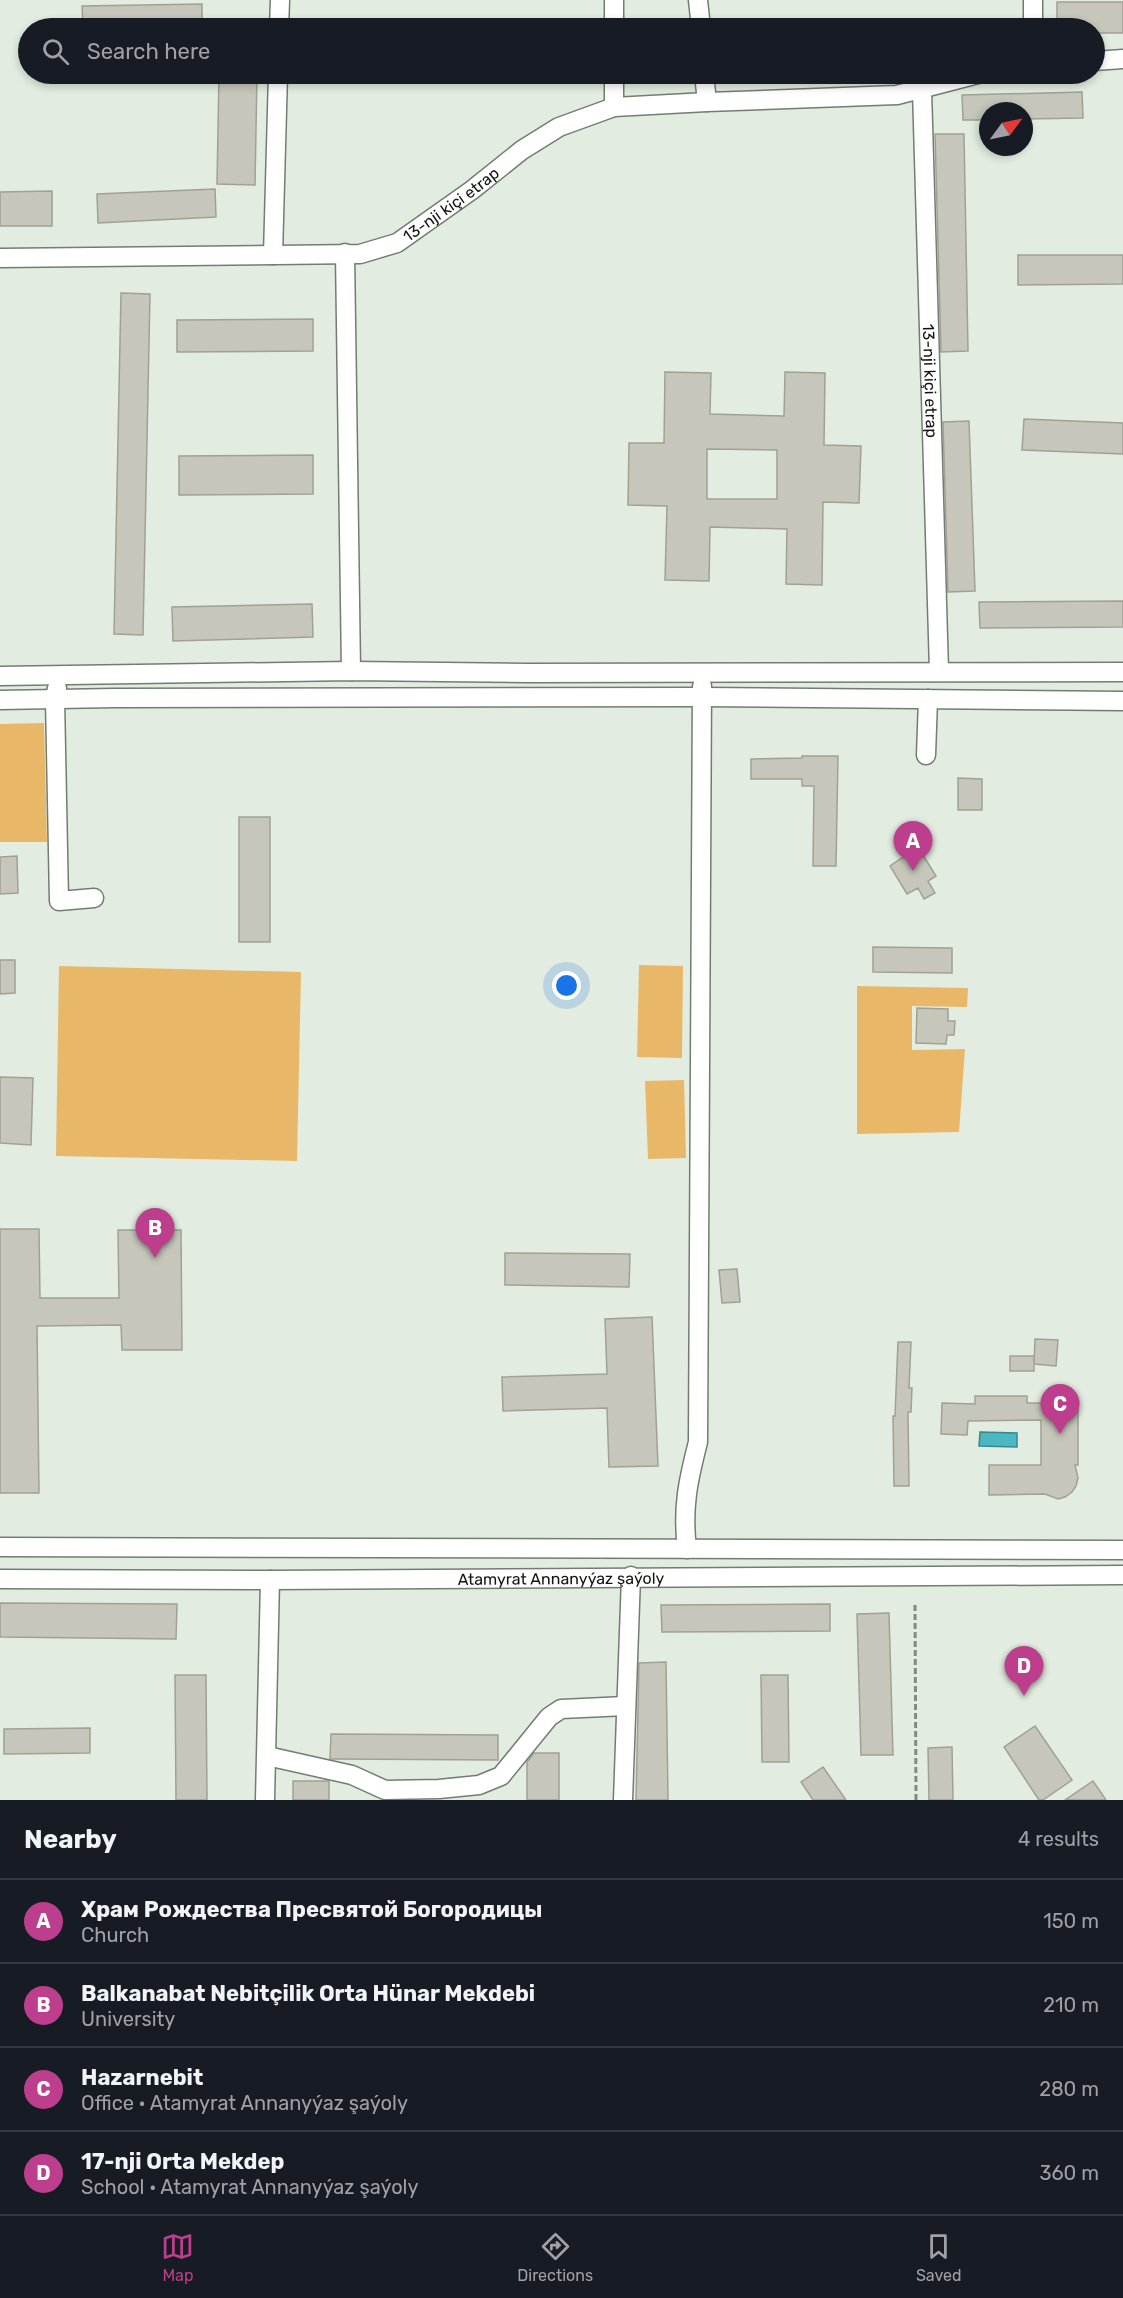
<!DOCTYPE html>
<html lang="en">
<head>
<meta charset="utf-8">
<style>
  :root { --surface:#171b24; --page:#20242c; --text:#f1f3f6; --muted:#9ea1a6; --line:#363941; --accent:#bc3e8c }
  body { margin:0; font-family:Rubik,sans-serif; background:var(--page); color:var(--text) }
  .compass { position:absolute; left:979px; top:102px; width:54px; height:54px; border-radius:50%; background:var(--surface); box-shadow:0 3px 9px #0003; rotate:57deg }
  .you { position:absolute; left:567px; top:986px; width:21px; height:21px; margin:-15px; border:4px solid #fff; border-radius:50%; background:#1a73e8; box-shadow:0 0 0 9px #1a73e833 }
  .badge { display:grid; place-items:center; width:39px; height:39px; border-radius:50%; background:var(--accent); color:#fff; font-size:20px; font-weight:700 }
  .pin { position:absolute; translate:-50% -50px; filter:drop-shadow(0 2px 3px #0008) }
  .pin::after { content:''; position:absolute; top:32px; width:21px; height:18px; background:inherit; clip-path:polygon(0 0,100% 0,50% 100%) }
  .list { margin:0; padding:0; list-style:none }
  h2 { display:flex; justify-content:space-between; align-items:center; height:78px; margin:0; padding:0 24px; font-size:26px }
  h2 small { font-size:20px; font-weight:400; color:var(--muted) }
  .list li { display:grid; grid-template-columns:39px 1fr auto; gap:18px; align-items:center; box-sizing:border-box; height:84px; padding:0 24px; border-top:2px solid var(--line) }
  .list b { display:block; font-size:22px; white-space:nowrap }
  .list p { margin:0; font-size:20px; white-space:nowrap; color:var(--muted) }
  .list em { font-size:20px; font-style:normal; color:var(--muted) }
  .icon { flex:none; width:33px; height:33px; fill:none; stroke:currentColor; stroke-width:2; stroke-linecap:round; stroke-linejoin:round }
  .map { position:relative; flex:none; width:1123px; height:1800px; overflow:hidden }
  .search { position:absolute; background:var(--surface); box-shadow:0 3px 9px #0003; left:18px; right:18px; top:18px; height:66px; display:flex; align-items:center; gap:15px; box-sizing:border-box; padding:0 21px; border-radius:33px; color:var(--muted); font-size:22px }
  .sheet { height:414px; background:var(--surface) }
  nav { display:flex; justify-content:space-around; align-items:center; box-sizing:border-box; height:84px; border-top:2px solid var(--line); background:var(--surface); font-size:16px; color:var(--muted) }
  nav a { display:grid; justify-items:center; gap:3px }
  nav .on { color:var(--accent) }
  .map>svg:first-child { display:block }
  .green { fill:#e8b868 }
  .water { fill:#49b8c1; stroke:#38878c; stroke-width:1.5 }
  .building { fill:#c6c7ba; stroke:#a0a194; stroke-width:1.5; fill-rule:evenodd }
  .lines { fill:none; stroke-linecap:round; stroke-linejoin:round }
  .minor-casing { stroke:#737c72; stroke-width:21 }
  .path { stroke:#838a82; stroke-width:3; stroke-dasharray:6 3; stroke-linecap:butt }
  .minor { stroke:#fff; stroke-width:18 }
  .labels { text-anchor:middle; stroke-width:5; stroke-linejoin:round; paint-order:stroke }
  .street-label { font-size:16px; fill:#111410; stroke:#e2ece0 }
</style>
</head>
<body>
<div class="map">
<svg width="1123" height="1800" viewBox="0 0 1123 1800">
  <rect width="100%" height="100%" fill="#e2ece0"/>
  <path class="green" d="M44,723L47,842H0V724Z
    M639,965L683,966L682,1058L637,1057Z
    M59,966L301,972L297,1161L56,1156Z
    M857,986L968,988L967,1007L912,1006V1050L965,1049L959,1132L857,1134Z
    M684,1080L686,1158L648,1159L645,1081Z"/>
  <path class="water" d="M980,1432L1017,1433V1447L979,1446Z"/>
  <path class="building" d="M1057,2H1123V33H1095V28H1057Z
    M202,4V28H83L82,6Z
    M219,74H257L255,185L217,184Z
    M1082,92L1083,118L1024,119V111H988V120H963L962,95Z
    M935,134H964L968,351L941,352Z
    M215,189L216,217L98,223L97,194Z
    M52,191V226H0V192Z
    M1018,255H1123V284L1018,285Z
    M121,293L150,294L143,635L114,634Z
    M313,319V351L177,352V320Z
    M665,372L711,373L710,414L784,416L785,372L825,373L824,445L861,446L859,503L823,502L822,585L786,584L787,529L710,527L709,581L665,580L667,506L628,505L629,443H664ZM707,449L777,450V499H707Z
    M1024,419L1123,423V454L1022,450Z
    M969,421L975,591L948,592L943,422Z
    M313,455V494L179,495V456Z
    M1123,601V627L980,628L979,602Z
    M312,604L313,637L173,641L172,607Z
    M802,756H838L836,866H813L814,786H802V779H751V759L802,758Z
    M958,778L982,779V810H958Z
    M239,817H270V942H239Z
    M918,847L936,876L928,881L935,893L924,899L918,888L907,894L890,866Z
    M17,856L18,893L0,894V857Z
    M873,947L952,948V973L873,972Z
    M0,960H15V993L0,994Z
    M917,1008L948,1009V1021H955L954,1035H947L946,1044L916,1043Z
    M0,1077L33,1078L31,1145L0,1143Z
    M0,1229H39L40,1298H119L118,1230H181L182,1350H122L121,1325L37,1326L39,1493H0Z
    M505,1253L630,1254L629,1287L505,1285Z
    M737,1269L740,1302L722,1303L719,1270Z
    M652,1317L658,1466L609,1467L607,1408L503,1411L502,1377L607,1374L605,1319Z
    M1035,1339L1058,1340L1056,1366L1034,1364Z
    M898,1342H911L909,1388H912L911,1412H908L909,1486H894L893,1416H895Z
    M1010,1356H1034V1371H1010Z
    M975,1396H1027V1403H1078V1465H1075L1078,1478L1076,1486L1072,1492L1065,1497L1058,1499L1045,1494L989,1495V1465H1041V1420L968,1421L967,1435L941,1434L942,1403L975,1404Z
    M0,1603L177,1604L176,1639L0,1637Z
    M830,1604V1631L662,1632L661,1605Z
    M889,1613L893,1755H861L857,1614Z
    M666,1662L668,1800H636L639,1663Z
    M175,1675H206L207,1800H176Z
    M761,1675H788L789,1762H762Z
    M1035,1726L1072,1780L1043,1800H1039L1004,1747Z
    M90,1728V1753L4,1754V1729Z
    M331,1734L498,1735V1760L333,1759H330Z
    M952,1747L953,1800H929L928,1748Z
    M534,1753H559V1800H527V1762Z
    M823,1767L846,1800H813L801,1782Z
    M293,1781H329V1800H293Z
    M1093,1781L1106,1800H1065Z"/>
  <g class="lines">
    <defs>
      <g id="minor">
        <path d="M698,0L701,28"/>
        <path d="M1033,0V28"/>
        <path d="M279,28L280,0"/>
        <path d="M614,28V0"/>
        <path d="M1094,61L1123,59"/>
        <path d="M614,74V107L707,102"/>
        <path d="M704,74L707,102L897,95L978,74"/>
        <path id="s1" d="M922,90L939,671"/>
        <path d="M345,253L351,671"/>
        <path d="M273,255L278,74"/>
        <path id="s2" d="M0,258L360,254L397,243L472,190L522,150L559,127L614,107"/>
        <path d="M0,676L351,671L528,673L1123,672"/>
        <path d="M57,688L55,699L59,901L94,898"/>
        <path d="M0,700L115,698L703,697L1123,701"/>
        <path d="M926,755L928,699"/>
        <path d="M0,1547L1123,1550"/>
        <path d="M687,1549C682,1508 688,1481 698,1442L702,686"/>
        <path id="s3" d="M0,1579L270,1580L1123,1575"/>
        <path d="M267,1756L352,1775L385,1790L439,1789L479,1785L501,1776L549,1717L561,1709L626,1706"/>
        <path d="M265,1800L270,1580"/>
        <path d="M623,1800L631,1576"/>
      </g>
    </defs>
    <use href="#minor" class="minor-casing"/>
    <path class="path" d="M915,1605L916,1800"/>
    <use href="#minor" class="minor"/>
  </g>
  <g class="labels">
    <g class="street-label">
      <text dy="6" stroke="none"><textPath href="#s2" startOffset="465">13-nji kiçi etrap</textPath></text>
      <text dy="6" stroke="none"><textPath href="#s1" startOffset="291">13-nji kiçi etrap</textPath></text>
      <text dy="6" stroke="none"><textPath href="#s3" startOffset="561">Atamyrat Annanyýaz şaýoly</textPath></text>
    </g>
  </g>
</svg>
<svg class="compass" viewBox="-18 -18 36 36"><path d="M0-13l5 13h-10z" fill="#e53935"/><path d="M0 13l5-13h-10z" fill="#9ea1a6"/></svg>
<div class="you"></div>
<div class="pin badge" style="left:913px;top:871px">A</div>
<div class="pin badge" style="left:155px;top:1258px">B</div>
<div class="pin badge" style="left:1060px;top:1434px">C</div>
<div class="pin badge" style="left:1024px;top:1696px">D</div>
<div class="search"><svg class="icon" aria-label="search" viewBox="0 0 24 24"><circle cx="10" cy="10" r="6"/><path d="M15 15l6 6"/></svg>Search here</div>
</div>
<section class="sheet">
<h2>Nearby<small>4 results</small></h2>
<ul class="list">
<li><span class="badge">A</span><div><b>Храм Рождества Пресвятой Богородицы</b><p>Church</p></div><em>150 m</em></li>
<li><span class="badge">B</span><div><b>Balkanabat Nebitçilik Orta Hünar Mekdebi</b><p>University</p></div><em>210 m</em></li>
<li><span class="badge">C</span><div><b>Hazarnebit</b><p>Office · Atamyrat Annanyýaz şaýoly</p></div><em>280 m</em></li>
<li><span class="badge">D</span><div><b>17-nji Orta Mekdep</b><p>School · Atamyrat Annanyýaz şaýoly</p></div><em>360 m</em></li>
</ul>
</section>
<nav>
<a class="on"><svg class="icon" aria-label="map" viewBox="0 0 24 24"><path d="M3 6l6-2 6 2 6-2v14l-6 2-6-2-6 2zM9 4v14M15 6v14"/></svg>Map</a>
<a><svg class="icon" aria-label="directions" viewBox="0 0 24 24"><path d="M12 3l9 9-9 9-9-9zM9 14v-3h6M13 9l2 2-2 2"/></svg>Directions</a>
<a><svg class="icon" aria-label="saved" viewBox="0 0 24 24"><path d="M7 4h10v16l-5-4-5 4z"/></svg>Saved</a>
</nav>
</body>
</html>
